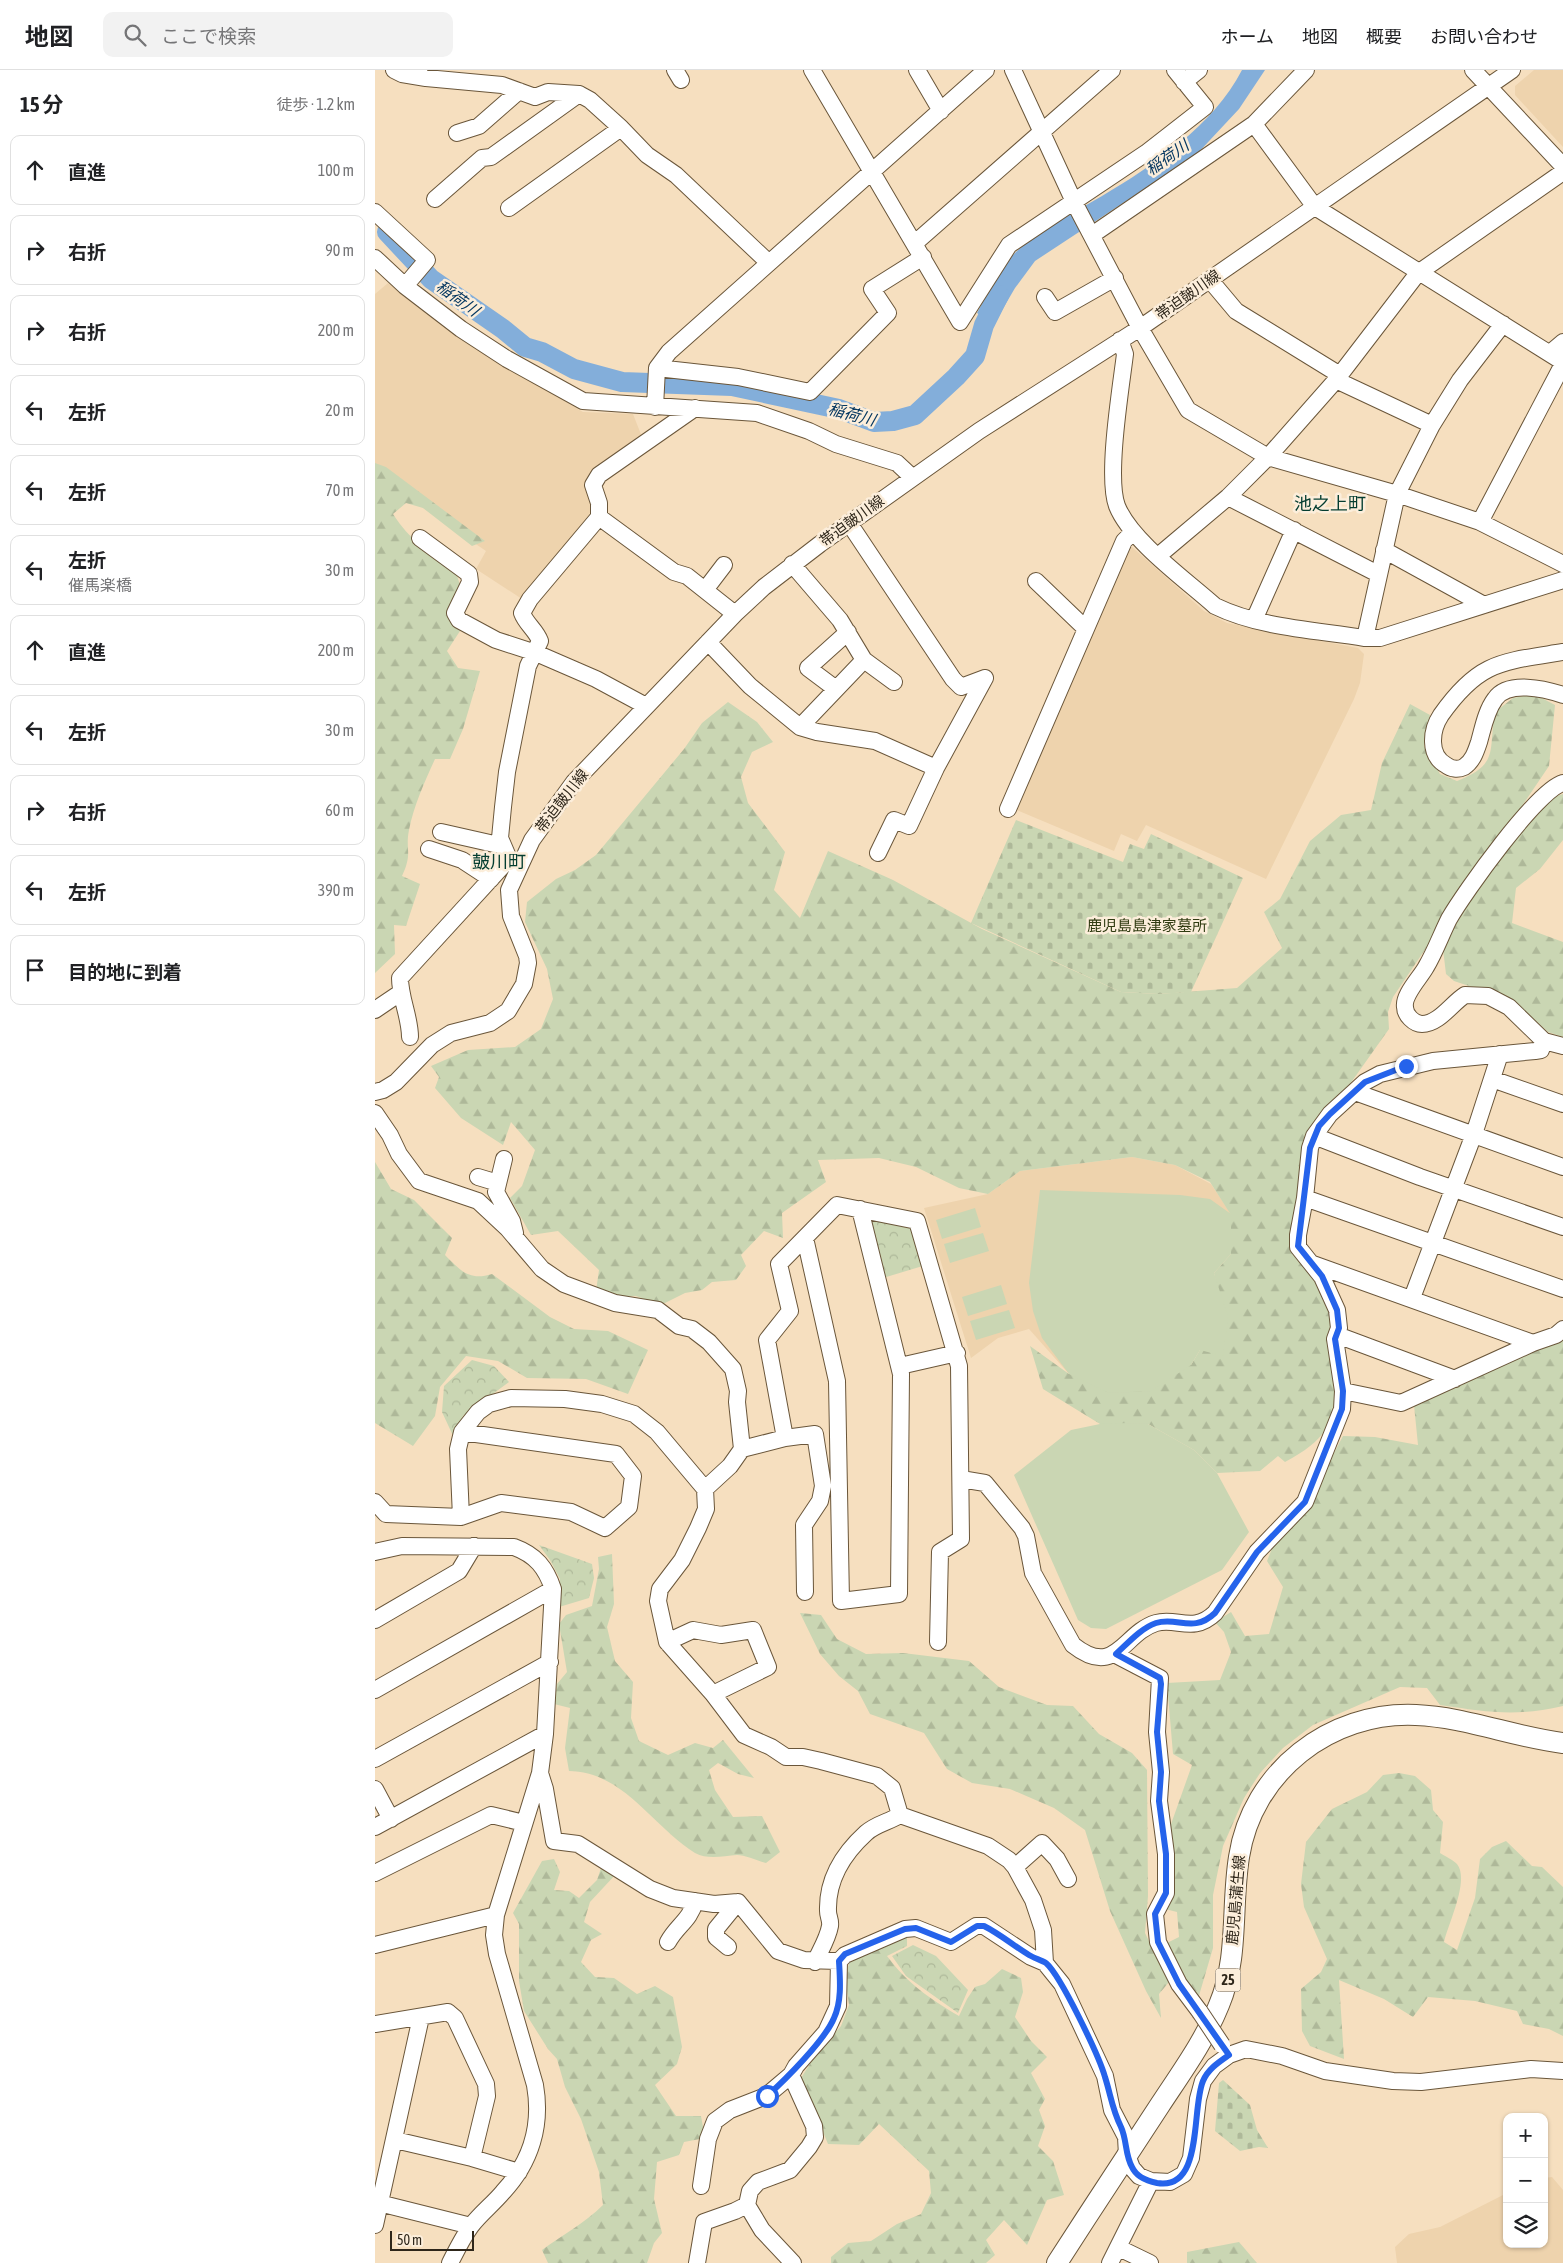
<!DOCTYPE html>
<html lang="ja">
<head>
<meta charset="utf-8">
<style>
  :root { --surface:#fff; --page:#f2f2f2; --text:#202124; --muted:#757577; --line:#e0e0e0 }
  body { margin:0; font-family:"Asap Condensed","Noto Sans JP",sans-serif; background:var(--page); color:var(--text) }
  .controls { position:absolute; right:15px; bottom:15px; display:grid; overflow:hidden; border-radius:10px; box-shadow:0 1px 4px #0004 }
  .controls button { width:45px; height:45px; display:grid; place-items:center; padding:0; border:0; border-bottom:1px solid var(--line); background:var(--surface); color:var(--text); font:25px sans-serif }
  .scale { position:absolute; left:15px; bottom:12px; width:84px; box-sizing:border-box; padding-left:5px; border:2px solid #2e261a; border-top:0; font-size:14px; line-height:18px; white-space:nowrap; color:#2e261a; -webkit-text-stroke:4px #fceedb; paint-order:stroke }
  .stop { position:absolute; width:15px; height:15px; margin:-11px; border:4px solid #2563eb; border-radius:50%; background:#fff }
  .stop.end { background:#2563eb; border-color:#fff; box-shadow:0 1px 5px #0008 }
  .list { margin:0; padding:0; list-style:none }
  h2 { display:flex; justify-content:space-between; align-items:center; height:65px; margin:0; padding:0 20px; font-size:21px }
  h2 small { font-size:16px; font-weight:400; color:var(--muted) }
  .list li { display:grid; grid-template-columns:32px 1fr auto; gap:15px; align-items:center; box-sizing:border-box; height:70px; margin:0 10px 10px; padding:0 10px; border:1px solid var(--line); border-radius:10px }
  .list b { display:block; font-size:19px; white-space:nowrap }
  .list p { margin:0; font-size:16px; white-space:nowrap; color:var(--muted) }
  .list em { font-size:16px; font-style:normal; color:var(--muted) }
  .icon { flex:none; width:28px; height:28px; fill:none; stroke:currentColor; stroke-width:2; stroke-linecap:round; stroke-linejoin:round }
  .map { position:relative; flex:none; width:1188px; height:2193px; overflow:hidden }
  header { display:flex; align-items:center; gap:30px; box-sizing:border-box; height:70px; padding:0 25px; background:var(--surface); border-bottom:1px solid var(--line) }
  header strong { font-size:24px }
  nav { display:flex; gap:28px; margin-inline-start:auto; font-size:18px }
  .search { width:350px; height:45px; background:var(--page); display:flex; align-items:center; gap:12px; box-sizing:border-box; padding:0 18px; border-radius:10px; color:var(--muted); font-size:19px }
  main { display:flex }
  aside { flex:1; background:var(--surface) }
  .map>svg:first-child { display:block }
  .built { fill:#eed3ad }
  .forest { fill:url(#forest-firs) }
  .cemetery { fill:url(#cemetery-stones) }
  .park { fill:url(#park-crowns) }
  .garden { fill:#cad6b3 }
  .water { fill:#83aeda }
  .lines { fill:none; stroke-linecap:round; stroke-linejoin:round }
  .river { stroke:#83aeda; stroke-width:20 }
  .minor-casing { stroke:#6a563a; stroke-width:18 }
  .major-casing { stroke:#6a563a; stroke-width:22 }
  .minor { stroke:#fff; stroke-width:16 }
  .major { stroke:#fff; stroke-width:20 }
  .minor-bridge-casing { stroke:#6a563a; stroke-width:18; stroke-linecap:butt }
  .minor-bridge { stroke:#fff; stroke-width:16 }
  .route { stroke:#2563eb; stroke-width:6 }
  .labels { text-anchor:middle; stroke-width:5; stroke-linejoin:round; paint-order:stroke }
  .shield { fill:#fceedb; stroke:#6c6254; stroke-width:1 }
  .shield-label { font-size:14px; font-weight:bold; fill:#2e261a }
  .street-label { font-size:15px; fill:#2e261a; stroke:#fceedb }
  .park-label { font-size:15px; fill:#313c12; stroke:#fceedb }
  .water-label { font-size:16px; font-style:italic; fill:#063861; stroke:#fceedb }
  .quarter-label { font-size:18px; fill:#043d30; stroke:#fceedb }
</style>
</head>
<body>
<header>
<strong>地図</strong>
<div class="search"><svg class="icon" aria-label="search" viewBox="0 0 24 24"><circle cx="10" cy="10" r="6"/><path d="M15 15l6 6"/></svg>ここで検索</div>
<nav><a>ホーム</a><a>地図</a><a>概要</a><a>お問い合わせ</a></nav>
</header>
<main>
<aside>
<h2>15 分<small>徒歩 · 1.2 km</small></h2>
<ul class="list">
<li><svg class="icon" aria-label="ahead" viewBox="0 0 24 24"><path d="M12 20V5M6 11l6-6 6 6"/></svg><div><b>直進</b></div><em>100 m</em></li>
<li><svg class="icon" aria-label="right" viewBox="0 0 24 24"><path d="M7 20v-9h11M14 6l5 5-5 5"/></svg><div><b>右折</b></div><em>90 m</em></li>
<li><svg class="icon" aria-label="right" viewBox="0 0 24 24"><path d="M7 20v-9h11M14 6l5 5-5 5"/></svg><div><b>右折</b></div><em>200 m</em></li>
<li><svg class="icon" aria-label="left" viewBox="0 0 24 24"><path d="M17 20v-9H6M10 6l-5 5 5 5"/></svg><div><b>左折</b></div><em>20 m</em></li>
<li><svg class="icon" aria-label="left" viewBox="0 0 24 24"><path d="M17 20v-9H6M10 6l-5 5 5 5"/></svg><div><b>左折</b></div><em>70 m</em></li>
<li><svg class="icon" aria-label="left" viewBox="0 0 24 24"><path d="M17 20v-9H6M10 6l-5 5 5 5"/></svg><div><b>左折</b><p>催馬楽橋</p></div><em>30 m</em></li>
<li><svg class="icon" aria-label="ahead" viewBox="0 0 24 24"><path d="M12 20V5M6 11l6-6 6 6"/></svg><div><b>直進</b></div><em>200 m</em></li>
<li><svg class="icon" aria-label="left" viewBox="0 0 24 24"><path d="M17 20v-9H6M10 6l-5 5 5 5"/></svg><div><b>左折</b></div><em>30 m</em></li>
<li><svg class="icon" aria-label="right" viewBox="0 0 24 24"><path d="M7 20v-9h11M14 6l5 5-5 5"/></svg><div><b>右折</b></div><em>60 m</em></li>
<li><svg class="icon" aria-label="left" viewBox="0 0 24 24"><path d="M17 20v-9H6M10 6l-5 5 5 5"/></svg><div><b>左折</b></div><em>390 m</em></li>
<li><svg class="icon" aria-label="arrive" viewBox="0 0 24 24"><path d="M6 21V4h12l-3 4 3 4H6"/></svg><div><b>目的地に到着</b></div></li>
</ul>
</aside>
<div class="map">
<svg width="1188" height="2193" viewBox="0 0 1188 2193">
  <defs>
    <pattern id="forest-firs" width="22" height="20" patternUnits="userSpaceOnUse" patternTransform="scale(1.25)"><rect width="22" height="20" fill="#cad6b3"/><path d="M5 1l3.5 6h-7zM16 11l3.5 6h-7z" fill="#aeb899"/></pattern>
    <pattern id="cemetery-stones" width="16" height="16" patternUnits="userSpaceOnUse" patternTransform="scale(1.25)"><rect width="16" height="16" fill="#cad6b3"/><path d="M2 7V4a2 2 0 0 1 4 0v3zM10 15v-3a2 2 0 0 1 4 0v3z" fill="#aeb899"/></pattern>
    <pattern id="park-crowns" width="20" height="18" patternUnits="userSpaceOnUse" patternTransform="scale(1.25)"><rect width="20" height="18" fill="#cad6b3"/><path d="M2 6a3 3 0 1 1 6 0M12 15a3 3 0 1 1 6 0" fill="none" stroke="#aeb899"/></pattern>
  </defs>
  <rect width="100%" height="100%" fill="#f6dfbf"/>
  <path class="built" d="M1159,0H1188V77L1140,25V16Z
    M13,213L75,261L208,342L258,344L267,367L214,404L210,415L219,437L217,446L147,529L101,499L111,481L0,405V224Z
    M750,476L757,477L829,541L852,553L983,578L989,584L985,613L979,629L891,809L771,755L762,771L746,764L739,781L637,738Z
    M757,1087L800,1095L836,1114L856,1144L694,1304L654,1259L623,1268L596,1288L549,1138L613,1124L645,1101Z
    M1177,2107L1188,2120V2193H1022L1020,2177L1034,2164L1065,2157L1132,2123V2174H1169V2108Z"/>
  <path class="forest" d="M0,393L11,397L110,471L97,476L48,438L31,433L18,444C35,470 52,482 79,496L85,515L77,545L85,561L72,581L83,598L105,601L88,659L75,689H60C50,711 39,735 34,760C30,780 38,783 27,806L45,814L31,856L19,855L20,884L0,903Z
    M1159,624L1180,635L1174,696L1018,927L1013,942L1014,959L970,1021L935,1059L923,1133L916,1155L914,1176C926,1191 943,1207 952,1224C958,1237 954,1256 955,1269C959,1330 974,1359 910,1392L903,1386L885,1401L842,1403L819,1380L773,1354H725L668,1319L655,1276L694,1304L816,1295L825,1280L843,1222L839,1203L856,1184V1145L835,1112L800,1095L757,1087L645,1101L613,1124L584,1118L541,1097L504,1088L443,1090L451,1112L407,1143L408,1168L389,1161L366,1185L371,1196L361,1210L337,1212L327,1220L310,1223L286,1235L261,1226H239L221,1221L224,1200L183,1161L156,1165L135,1128L147,1116L160,1080L136,1052L128,1075L86,1048L60,1018L64,1007L56,996L93,980L140,977L166,959L178,929L172,899L150,852L152,832L181,809L200,800L221,785L309,679L327,653L353,632L382,652L398,672L377,682L366,707L373,733L410,782L399,820L425,848L453,781L518,810L607,859L746,922L783,924L862,918L907,878L889,842L905,829L935,771L966,745L996,740L1007,693L1035,634L1055,645L1049,676L1065,704L1082,711C1125,694 1113,681 1120,642L1138,628Z
    M1188,724V770L1165,799L1141,818L1137,853L1188,872V967L1173,962L1139,931L1079,911L1071,904L1068,879L1094,830L1169,730Z
    M0,1092L16,1119L39,1130L77,1168L70,1185C86,1201 94,1211 117,1204L175,1247L199,1259L233,1261L273,1280L253,1324L211,1309L152,1308L123,1291L91,1286L65,1317L60,1346L38,1376L0,1353Z
    M1188,1263V1636C1141,1647 1112,1642 1065,1635L1052,1618L1025,1617L938,1655L908,1678L885,1703L869,1728L848,1776L838,1825V1878L823,1929L788,1875L804,1867L802,1842L786,1838L795,1757L817,1695L798,1684L792,1613L845,1610L856,1582L849,1562L840,1552L856,1542L870,1566L894,1564L908,1517L892,1491L900,1471L929,1439L968,1366L1000,1367L1043,1375L1039,1335Z
    M237,1484L239,1534L232,1557L240,1591L258,1612L256,1648L264,1671L293,1685L320,1673L338,1678L348,1670L379,1708L363,1704L343,1693L334,1700L340,1720L358,1747L387,1746L405,1782L391,1793C383,1791 370,1785 362,1785C348,1786 333,1790 320,1783C277,1756 249,1702 194,1701L190,1678L195,1638L179,1634L182,1614L192,1602L184,1554L191,1545L217,1536L224,1499L223,1487Z
    M425,1543L446,1545L462,1569L491,1584L528,1583L594,1591L624,1617L672,1635L698,1636L724,1664L757,1683L772,1700L773,1826L770,1863L794,1912L784,1924L786,1948L771,1921L735,1841L710,1760L679,1738L635,1719L597,1713L572,1699L549,1663L495,1644L483,1621L464,1606L445,1584Z
    M1024,1703L1040,1706L1056,1720L1058,1740L1068,1752L1065,1783C1070,1786 1078,1790 1082,1794C1095,1810 1073,1854 1069,1872L1082,1880L1100,1828L1105,1789L1117,1777L1131,1771L1157,1796L1167,1797L1188,1817V1966L1174,1959L1148,1954L1142,1941L1100,1931L1053,1927L1038,1947L1009,1929L964,1910L969,1989L935,1976L927,1961L926,1919L946,1902L952,1889L929,1837L926,1814L931,1772L957,1739L992,1722L1008,1705Z
    M179,1789L185,1802L179,1820L194,1821L204,1828L222,1810L229,1789L241,1804L215,1832L209,1852L227,1864L216,1870L206,1892L220,1907L239,1908L262,1924L280,1916L298,1927L307,1977L302,1994L280,2015L301,2046H326L330,2068L309,2072L304,2085L282,2092L279,2129L287,2163L279,2173L272,2193H173L167,2180C187,2165 210,2153 228,2135L224,2102L206,2049L190,2017L182,1989L173,1979L149,1941L144,1911V1854L138,1843L167,1791Z
    M532,1861V1876L512,1886C533,1914 554,1928 584,1946L592,1929L600,1917L610,1914L627,1899L646,1908L648,1922L640,1947L656,1971L672,1987L656,2003L670,2029L664,2040L670,2056L663,2076L678,2091L689,2125L672,2130L652,2175L629,2150L611,2170L620,2185L611,2193H456V2187L473,2173L496,2171L522,2154L546,2144L556,2123L554,2101L504,2054L484,2075L453,2074L426,2008L440,1986L466,1956L474,1935L470,1907L476,1887Z
    M864,2172L882,2193H812V2182Z"/>
  <path class="cemetery" d="M641,750L748,792L755,774L769,779L776,764L868,808L816,922L783,924L746,922L596,853Z
    M848,2010L875,2035L882,2060L893,2078L884,2077L865,2081L840,2061L844,2013Z"/>
  <path class="park" d="M501,1147L532,1153L541,1164L551,1195L508,1208L493,1153Z
    M97,1290L119,1296L134,1312L88,1346L80,1370L67,1342L69,1316Z
    M164,1475L217,1494L219,1508L214,1528L184,1537L185,1509L175,1490Z
    M538,1875L561,1886L593,1920L583,1943L531,1906L517,1886Z"/>
  <path class="garden" d="M665,1120L805,1125L835,1129L856,1144V1184L839,1203L853,1247L848,1286L825,1280L816,1295L776,1321L734,1323L694,1304L667,1268L658,1241L654,1213Z
    M600,1138L606,1157L567,1169L561,1150Z
    M608,1163L614,1181L575,1193L569,1174Z
    M626,1215L632,1234L593,1246L587,1227Z
    M634,1240L640,1258L601,1270L595,1251Z
    M752,1353L773,1354L819,1380L842,1403L874,1462L847,1500L731,1559L716,1558L703,1550L639,1405L696,1360L725,1354Z"/>
  <path class="water" d="M867,0H890L864,39L821,85L660,191L640,218L619,254L602,243C613,223 624,198 641,182C666,158 697,144 727,126C779,95 838,56 867,0Z"/>
  <g class="lines">
    <path class="river" d="M12,162L56,209L128,259L150,277L167,282L199,299L247,312L357,316L464,339L499,352L518,351L540,345L581,307L600,286L609,255L624,225"/>
    <defs>
      <path id="minor" d="M19,0L27,4L51,8L127,15L160,27L173,22L204,24L215,30L246,58L272,85L301,105L394,193
        M300,0L306,10
        M437,0L585,252L634,175L771,83L830,37L800,0
        M542,0L566,41
        M638,0L700,134L765,258L813,340L893,387L1022,424L1105,452L1188,494
        M1098,0L1188,96
        M809,12L824,0
        M879,54L940,137L1188,292
        M82,63L104,56L144,21
        M60,129L107,88L116,87L204,24
        M134,138L246,58
        M0,142L52,190L30,216
        M717,165L879,54L931,0
        M540,173L737,0
        M0,188L30,216L86,259L132,289L208,331L382,343L434,361L461,374L522,393L537,407
        M835,210L861,241L965,305
        M670,227L680,242L740,208
        M745,270L750,284C746,317 731,407 742,436C756,471 811,510 840,536C885,558 941,560 990,568H1005L1188,510
        M1175,283L1188,272
        M282,298L363,307L435,322L513,243L497,219L548,187
        M961,310L1057,355
        M280,337L282,298L294,282L611,0
        M853,427L1003,504
        M224,447L299,502L312,506L360,544
        M1105,452L1188,294
        M474,453L578,609L586,617L610,608
        M45,468L94,504L95,512L80,543L84,550L121,570L161,583L221,609L271,636
        M1009,480L1109,535
        M783,486L853,427L893,387L961,310L1043,203L1188,102
        M417,494L465,550L489,590L425,657
        M661,511L711,559
        M330,520L349,495
        M879,550L919,460
        M990,568L1022,424L1057,355L1085,310L1128,254
        M333,572L375,616L425,657L442,662L500,671L561,698L610,608
        M1188,582C1126,592 1104,591 1066,645C1056,660 1053,685 1071,695C1076,699 1083,700 1089,697C1098,691 1101,681 1104,672C1108,658 1111,641 1120,629C1133,610 1170,619 1188,625
        M489,590L519,612
        M461,619L433,598L473,562
        M1188,713C1162,720 1089,823 1074,849C1066,865 1060,882 1051,897C1045,908 1028,925 1030,937C1030,945 1039,954 1047,954C1064,954 1077,933 1090,925L1113,926L1134,937L1169,971L1188,976
        M633,739L749,471L758,462
        M66,762L128,776
        M54,779L87,790L116,809
        M503,783L519,750L534,756L561,698
        M143,796L134,789L125,768L128,737L132,702L153,596L165,571C161,560 151,554 147,543L155,529L224,447V433L218,415L224,405L320,338
        M0,940L25,923
        M35,967C35,947 25,928 25,908L134,789
        M1117,1009L1188,1034
        M0,1022L8,1020L21,1012L57,975L76,963L115,953L133,941L149,914L153,893L152,886L136,846L134,820L157,770L199,712L360,544L389,517L445,474L604,361L765,258L1137,0
        M980,1022L1188,1097
        M0,1043L15,1065L24,1084L44,1111L103,1131L133,1159L167,1199L189,1214L240,1233L283,1240L304,1256L317,1259L334,1272L358,1299L363,1321L362,1332L367,1379
        M939,1066L1045,1107L1188,1157
        M129,1089L121,1122L137,1151L140,1163
        M103,1107L123,1113
        M930,1128L1188,1219
        M430,1168L462,1311L466,1531L524,1524L526,1304L485,1139
        M938,1194L1158,1273
        M1037,1228L1099,1064L1125,984
        M962,1265L1080,1309
        M525,1296L582,1283
        M968,1321L1026,1333L1158,1273L1181,1265L1188,1259
        M410,1368L440,1364L448,1416L445,1431L429,1455L430,1522
        M586,1409L610,1413L647,1458L651,1466L658,1503L698,1575C741,1609 748,1563 781,1553C802,1547 818,1564 840,1543L882,1482L930,1432L967,1339L968,1321L960,1269L964,1258L962,1240L947,1207L923,1177V1165L930,1128L935,1078L939,1066L955,1044L990,1012L1005,1004L1058,991L1160,981L1166,980L1169,971
        M330,1419L355,1396L367,1379L410,1368L392,1270L415,1241L404,1194L462,1135L542,1151L584,1296L586,1469L565,1482L563,1572
        M0,1432L11,1444L86,1447L83,1379L87,1362L103,1342L114,1334L136,1328L190,1329L227,1334L259,1344L282,1362L330,1419L331,1439L323,1458L307,1490L285,1519L283,1531L292,1572L338,1624L369,1665L396,1677L411,1687H428L446,1691L502,1706L517,1718L525,1745
        M86,1447L126,1433L196,1442L230,1458L254,1437L258,1406L241,1384L87,1362
        M0,1482L27,1476L139,1477C161,1485 171,1498 178,1519L170,1664L165,1703L121,1845L119,1865L122,1884L160,2015C167,2055 156,2092 128,2122C118,2134 105,2144 96,2156C88,2167 81,2181 75,2193
        M0,1550L84,1501L99,1476
        M292,1572L318,1560L346,1565L378,1560L393,1597L338,1624
        M741,1585L785,1608L782,1662L786,1702L784,1731L791,1784V1823L780,1844L783,1872L804,1914L825,1942
        M0,1620L178,1519
        M0,1689L175,1592
        M165,1703L170,1719L179,1771L203,1774L275,1819L298,1828L339,1834L363,1832L403,1881L429,1890L464,1891L470,1885L530,1859L541,1858L576,1872L601,1856H609L656,1887L670,1893
        M0,1719L16,1749
        M525,1745L613,1776L634,1790L640,1797L658,1830L668,1860L670,1893L687,1914L730,2006L737,2040L751,2067L752,2085L757,2098L764,2106L776,2111L795,2112L809,2104L816,2088L823,2029L828,2011L839,1996L854,1985L871,1979L907,1986L950,2001L1018,2011L1046,2012L1156,1999L1188,2001
        M0,1757L170,1664
        M640,1797L667,1773L682,1789L693,1809
        M0,1803L116,1745L149,1753
        M293,1872C302,1855 315,1851 320,1831
        M0,1875L121,1845
        M353,1877L341,1867V1859L363,1832
        M440,1892C445,1881 453,1868 455,1856C456,1850 453,1847 453,1841C452,1809 469,1783 491,1763C501,1754 514,1752 525,1745
        M0,1954L73,1942L80,1948L111,2014L112,2026L97,2088
        M20,2070L97,2088L144,2102
        M326,2116L333,2069L340,2051L355,2040L391,2026L416,2005L421,1996L451,1962L463,1936L464,1891
        M0,2132L96,2156
        M372,2135L387,2160L418,2193
        M0,2155L46,1947
        M744,2178L775,2193
        M322,2193L329,2152L360,2141L372,2135L375,2121L383,2112L415,2100L434,2077L440,2067L439,2056L416,2005
        M735,2193L776,2111"/>
      <path id="major" d="M682,2193C716,2140 751,2087 785,2035C806,2003 830,1970 844,1935C864,1888 856,1837 864,1787C877,1702 955,1641 1041,1645C1090,1647 1139,1667 1188,1673"/>
    </defs>
    <use href="#minor" class="minor-casing"/>
    <use href="#major" class="major-casing"/>
    <use href="#minor" class="minor"/>
    <use href="#major" class="major"/>
    <defs>
      <path id="minor-bridge" d="M825,1942L847,1975"/>
    </defs>
    <use href="#minor-bridge" class="minor-bridge-casing"/>
    <use href="#minor-bridge" class="minor-bridge"/>
  </g>
  <g class="lines">
    <path class="route" d="M392,2026C410,2010 450,1970 459,1948C467,1931 465,1909 464,1891L470,1884L530,1859L541,1858L576,1872L602,1856H609C625,1864 639,1876 654,1885C659,1888 666,1890 671,1893C686,1906 724,1986 730,2007C736,2026 737,2039 746,2057C752,2070 750,2085 757,2097C761,2106 772,2111 782,2113C829,2121 816,2039 828,2011C833,1999 844,1992 854,1985L804,1914L783,1872L780,1844L791,1823V1784L784,1731L786,1702L782,1662L786,1614L785,1608L741,1584C752,1574 766,1558 781,1553C802,1546 818,1564 840,1543L882,1482L930,1432L967,1339L968,1321L960,1269L964,1258L962,1240L947,1206L923,1176L935,1078L944,1056L955,1044L990,1012L1031,996"/>
  </g>
  <g class="labels">
    <rect class="shield" x="840.5" y="1898.5" width="25" height="23" rx="4"/>
    <g class="shield-label">
      <text x="853" y="1915">25</text>
    </g>
    <g class="street-label">
      <text transform="translate(813 225) rotate(-35)" y="5">帯迫皷川線</text>
      <text transform="translate(477 451) rotate(-36)" y="5">帯迫皷川線</text>
      <text transform="translate(187 731) rotate(-52)" y="5">帯迫皷川線</text>
      <text transform="translate(861 1830) rotate(-85)" y="5">鹿児島蒲生線</text>
    </g>
    <g class="park-label">
      <text x="772" y="861">鹿児島島津家墓所</text>
    </g>
    <g class="water-label">
      <text transform="translate(792 87) rotate(-35)" y="6">稲荷川</text>
      <text transform="translate(83 228) rotate(36)" y="6">稲荷川</text>
      <text transform="translate(477 344) rotate(15)" y="6">稲荷川</text>
    </g>
    <g class="quarter-label">
      <text x="955" y="440">池之上町</text>
      <text x="124" y="798">皷川町</text>
    </g>
  </g>
</svg>
<div class="controls">
<button>+</button>
<button>−</button>
<button><svg class="icon" aria-label="layers" viewBox="0 0 24 24"><path d="M12 4l9 5-9 5-9-5zM3 14l9 5 9-5"/></svg></button>
</div>
<div class="scale">50 m</div>
<div class="stop" style="left:392px;top:2026px"></div>
<div class="stop end" style="left:1031px;top:996px"></div>
</div>
</main>
</body>
</html>
